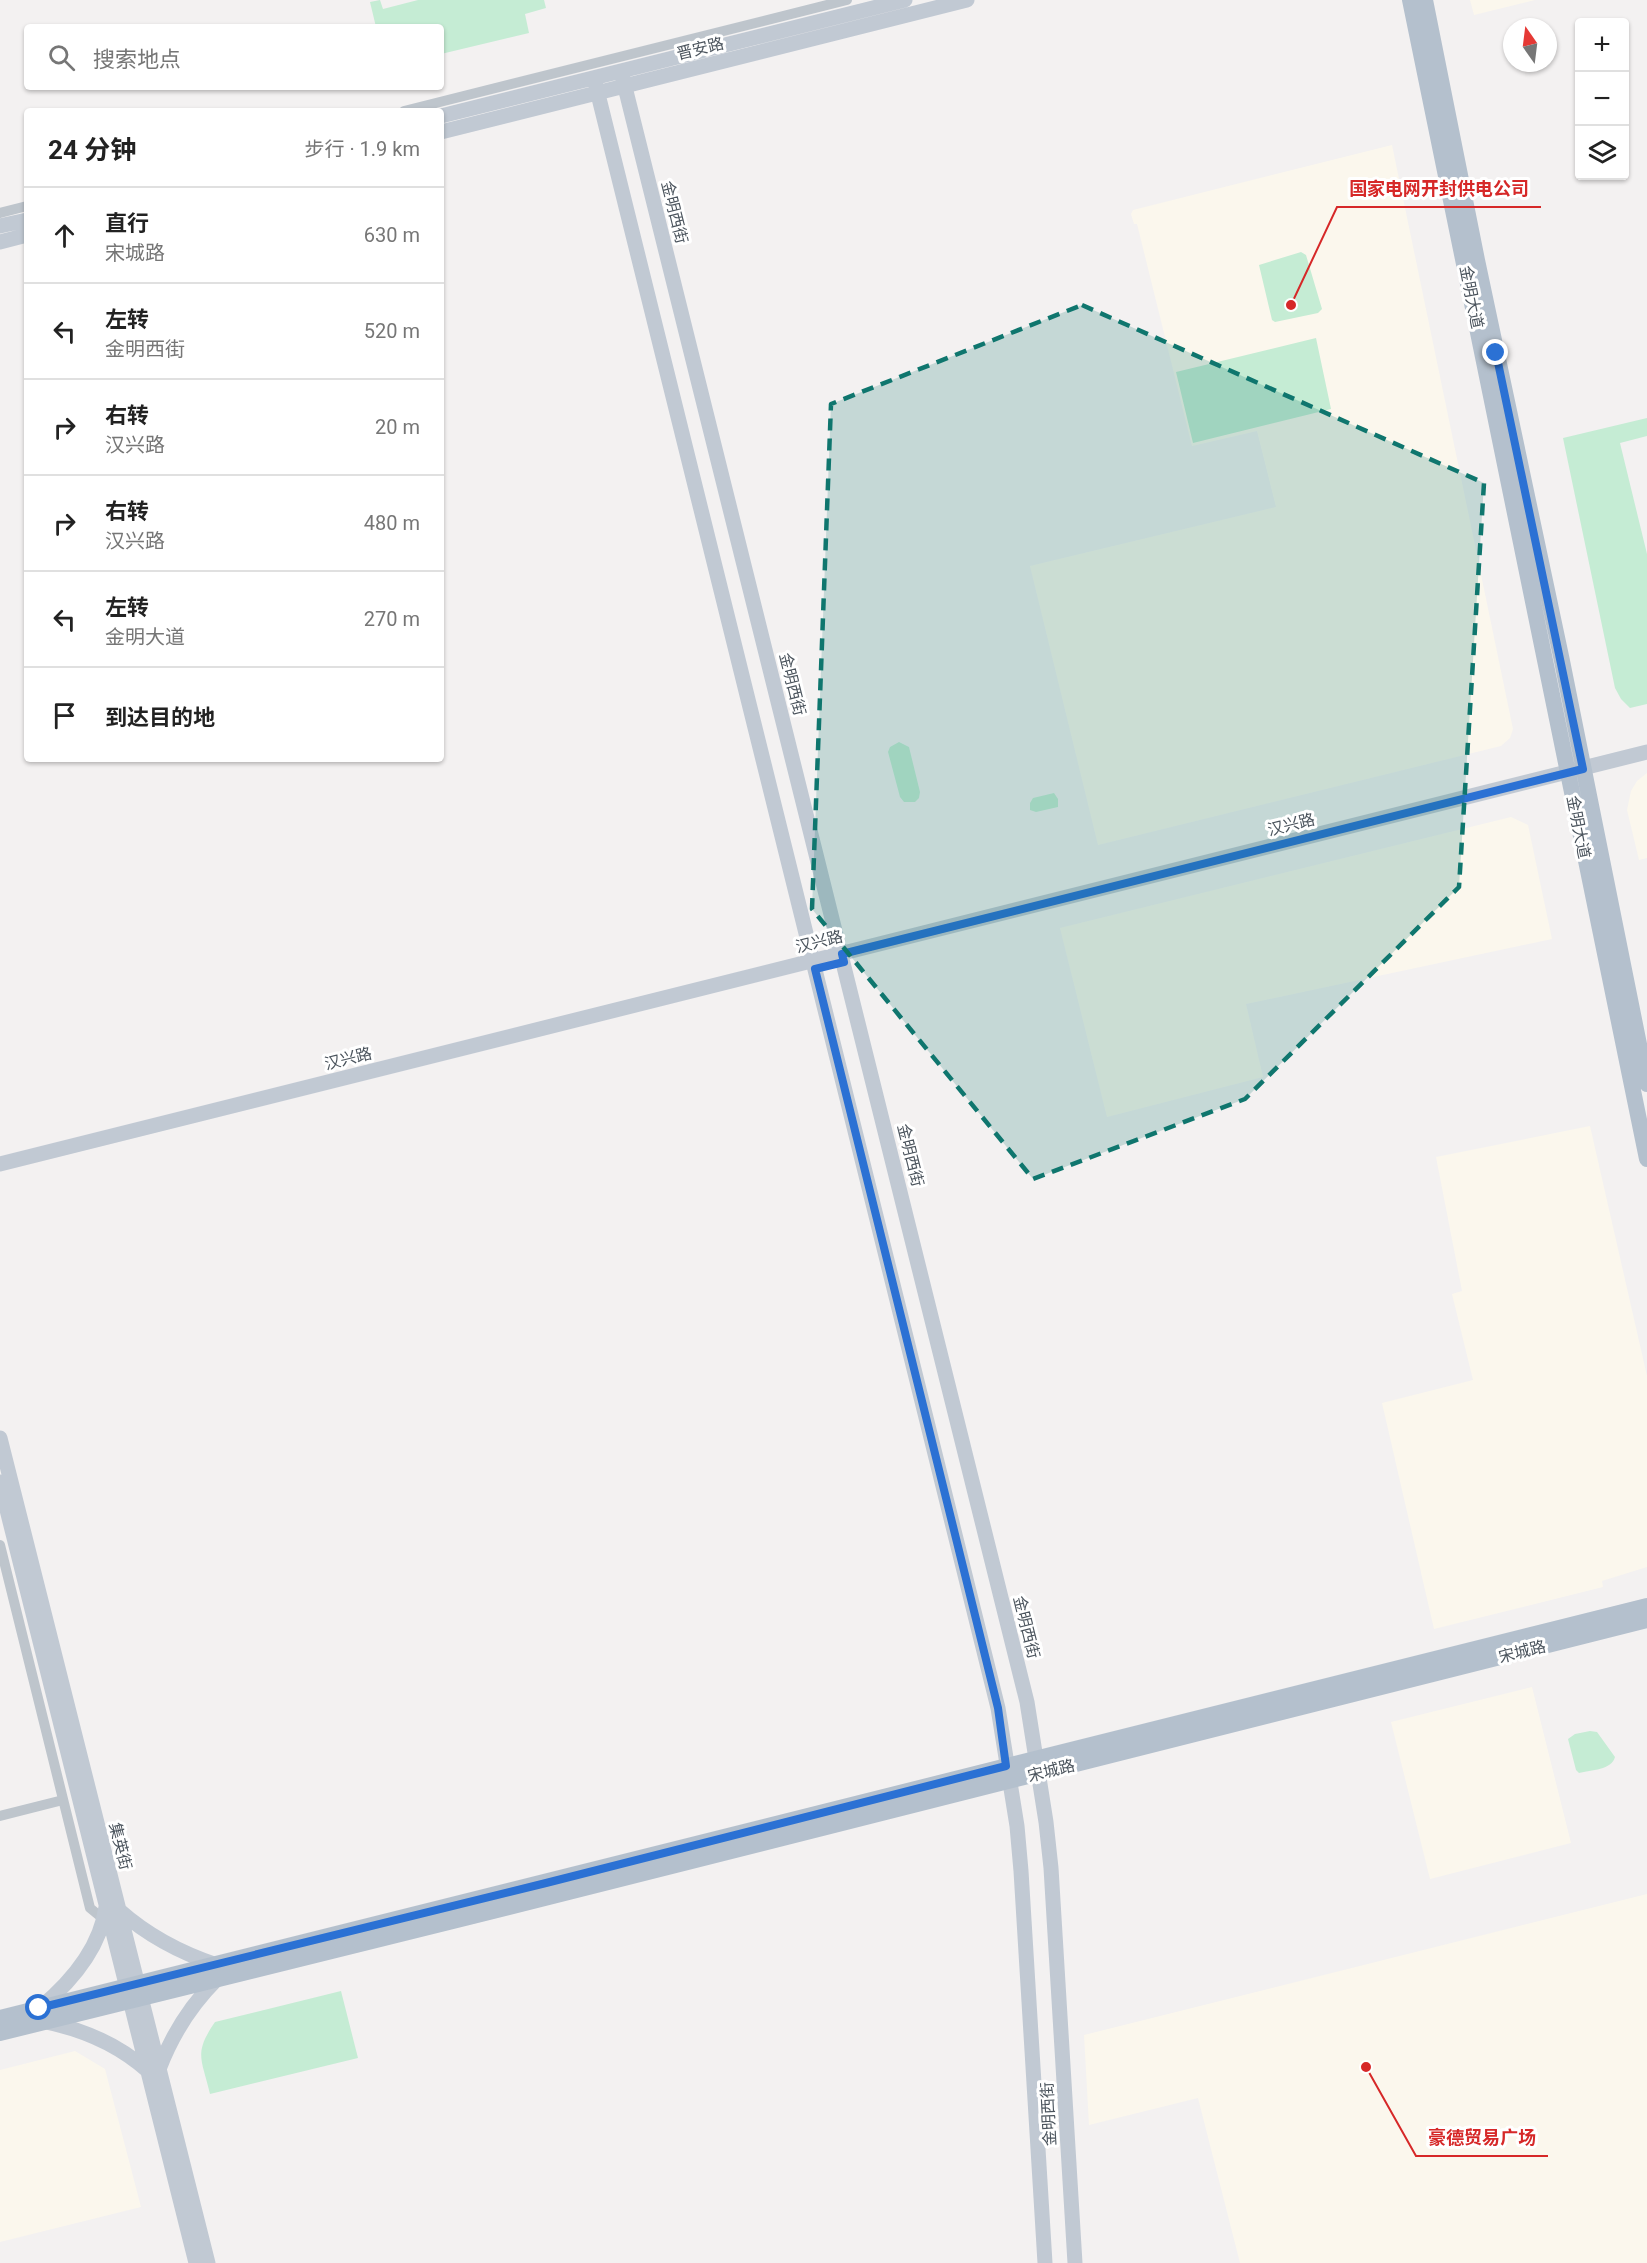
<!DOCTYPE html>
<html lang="zh">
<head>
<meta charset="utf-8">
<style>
  :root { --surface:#fff; --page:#f6f6f6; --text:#222; --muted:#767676; --line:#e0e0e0 }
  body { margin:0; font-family:Roboto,"Noto Sans SC",sans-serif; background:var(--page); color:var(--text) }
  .controls { position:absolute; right:18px; top:18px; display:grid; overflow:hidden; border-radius:6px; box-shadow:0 2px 4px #0004 }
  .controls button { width:54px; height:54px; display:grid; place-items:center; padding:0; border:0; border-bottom:2px solid var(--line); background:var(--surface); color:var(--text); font:30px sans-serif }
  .compass { position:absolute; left:1503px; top:18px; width:54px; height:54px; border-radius:50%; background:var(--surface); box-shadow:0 2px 4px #0004; rotate:346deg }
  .stop { position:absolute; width:18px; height:18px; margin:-14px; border:4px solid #2b71d4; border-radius:50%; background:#fff }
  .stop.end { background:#2b71d4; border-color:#fff; box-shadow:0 2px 6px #0008 }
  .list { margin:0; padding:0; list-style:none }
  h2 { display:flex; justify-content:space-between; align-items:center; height:78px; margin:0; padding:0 24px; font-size:26px }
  h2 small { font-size:20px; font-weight:400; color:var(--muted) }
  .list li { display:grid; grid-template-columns:39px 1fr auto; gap:18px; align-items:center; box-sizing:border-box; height:96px; padding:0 24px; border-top:2px solid var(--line) }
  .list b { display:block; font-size:22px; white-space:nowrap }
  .list p { margin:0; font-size:20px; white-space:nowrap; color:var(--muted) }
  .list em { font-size:20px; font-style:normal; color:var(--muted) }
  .icon { flex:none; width:33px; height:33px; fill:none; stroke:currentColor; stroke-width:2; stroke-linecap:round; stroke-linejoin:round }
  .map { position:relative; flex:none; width:1647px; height:2263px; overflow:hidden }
  .search { position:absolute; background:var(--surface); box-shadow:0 2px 4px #0004; left:24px; top:24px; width:420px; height:66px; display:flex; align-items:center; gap:15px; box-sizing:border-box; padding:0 21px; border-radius:6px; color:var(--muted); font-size:22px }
  .panel { position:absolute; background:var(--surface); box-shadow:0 2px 4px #0004; left:24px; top:108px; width:420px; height:654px; border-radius:6px }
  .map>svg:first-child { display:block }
  .commercial { fill:#fbf7ed }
  .green { fill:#c5ecd4 }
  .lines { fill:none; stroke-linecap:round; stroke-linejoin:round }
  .street { stroke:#bec5cc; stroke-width:10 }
  .secondary { stroke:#c1c9d3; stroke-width:15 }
  .primary { stroke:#b4c0cd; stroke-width:16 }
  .route { stroke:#2b71d4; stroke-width:8 }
  .marked { fill:#0f766e; fill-opacity:0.2; stroke:#0f766e; stroke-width:4.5; stroke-dasharray:12 8; stroke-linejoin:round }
  .labels { text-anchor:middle; stroke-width:6; stroke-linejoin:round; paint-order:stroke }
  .street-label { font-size:16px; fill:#4b545d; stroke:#fff }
  .leader { fill:none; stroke:#d62828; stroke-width:2 }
  .callout-dot { fill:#d62828; stroke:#fff; stroke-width:2 }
  .callout-label { font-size:18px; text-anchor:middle; font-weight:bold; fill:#d62828; stroke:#fff; stroke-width:6; stroke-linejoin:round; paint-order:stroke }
</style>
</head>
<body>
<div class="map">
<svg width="1647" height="2263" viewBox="0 0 1647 2263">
  <rect width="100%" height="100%" fill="#f3f1f1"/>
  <path class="commercial" d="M1470,0H1535L1474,15Z
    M1392,145L1513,729L1510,738L1501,746L1098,845L1030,566L1276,507L1257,431L1192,446L1137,224H1134L1131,214L1133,210Z
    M1647,773V858L1639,860L1627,810L1631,791L1637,781Z
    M1511,817L1528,825L1552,939L1246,1004L1263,1077L1107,1117L1060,928Z
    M1590,1126L1647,1376V1567L1602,1581L1603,1587L1434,1629L1382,1403L1473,1380L1452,1294L1462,1291L1436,1157Z
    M1532,1687L1571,1843L1430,1879L1391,1722Z
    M1647,1894V2263H1240L1198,2098L1089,2125L1084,2035Z
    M75,2051L105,2069L141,2207L0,2242V2070Z"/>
  <path class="green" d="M380,0L383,9L418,0H544L546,8L525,14L529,33L441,54V27H376L370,2Z
    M1301,252L1306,255L1322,309L1318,313L1275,322L1272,320L1259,265Z
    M1316,338L1331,409L1193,443L1176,372Z
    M1647,418V436L1620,443L1647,554V704L1630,708L1621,699L1615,688L1563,438Z
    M899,742L909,747L920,792L919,798L915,802H904L900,797L888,752L890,747Z
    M1054,793L1058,799V807L1036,812L1030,810V803L1033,798Z
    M1590,1731L1597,1732L1615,1757C1612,1770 1591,1770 1579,1773L1576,1770L1568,1739L1575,1734Z
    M341,1991L358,2058L210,2094C202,2059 193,2054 215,2022Z"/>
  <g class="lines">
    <path class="street" d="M404,111L847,0
      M0,213L27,206
      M0,1545L90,1908L107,1922
      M0,1816L63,1800"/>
    <path class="secondary" d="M621,71L1027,1702L1046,1822L1051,1868L1075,2263
      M594,78L998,1708L1017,1826L1021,1871L1045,2263
      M441,116L905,0
      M441,132L967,0
      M0,226L27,220
      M0,242L27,235
      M0,1164L1647,752
      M0,1438L208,2263
      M0,1482L196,2263
      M119,1910C147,1935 181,1953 217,1965
      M40,2008C71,1982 100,1949 106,1907
      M46,2022C85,2030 119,2045 148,2071
      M159,2069C172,2035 191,2005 216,1980"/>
    <path class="primary" d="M1410,0L1647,1159
      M1425,0L1477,260L1562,661L1647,1084
      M0,2018L1647,1606
      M0,2033L477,1915L1647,1620"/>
  </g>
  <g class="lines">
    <path class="route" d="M39,2008L546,1883L1006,1766L998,1708L815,969L844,962L842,954L1583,769L1496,353"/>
  </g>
  <path class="marked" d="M1082,305L1484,483L1459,887L1245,1099L1033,1179L812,909L831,404Z"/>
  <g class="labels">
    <g class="street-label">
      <text transform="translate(700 48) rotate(-14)" y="6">晋安路</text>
      <text transform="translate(675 212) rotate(76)" y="6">金明西街</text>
      <text transform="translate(1472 297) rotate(79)" y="6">金明大道</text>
      <text transform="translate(793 684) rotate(76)" y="6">金明西街</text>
      <text transform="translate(1291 824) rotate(-14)" y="6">汉兴路</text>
      <text transform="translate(1579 827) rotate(79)" y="6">金明大道</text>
      <text transform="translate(819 941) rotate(-14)" y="6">汉兴路</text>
      <text transform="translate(348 1058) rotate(-14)" y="6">汉兴路</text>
      <text transform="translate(911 1155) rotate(76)" y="6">金明西街</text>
      <text transform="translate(1027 1627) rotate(76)" y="6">金明西街</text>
      <text transform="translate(1522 1651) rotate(-14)" y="6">宋城路</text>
      <text transform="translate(1051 1770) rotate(-14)" y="6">宋城路</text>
      <text transform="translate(121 1846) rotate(76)" y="6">集英街</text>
      <text transform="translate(1048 2114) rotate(-93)" y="6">金明西街</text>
    </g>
  </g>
  <path class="leader" d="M1291 305L1337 207H1541M1366 2067L1416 2156H1548"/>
  <g class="callout-dot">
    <circle cx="1291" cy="305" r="6"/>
    <circle cx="1366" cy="2067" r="6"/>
  </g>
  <g class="callout-label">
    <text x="1439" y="195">国家电网开封供电公司</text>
    <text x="1482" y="2144">豪德贸易广场</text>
  </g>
</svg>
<div class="controls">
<button>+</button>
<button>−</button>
<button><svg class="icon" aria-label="layers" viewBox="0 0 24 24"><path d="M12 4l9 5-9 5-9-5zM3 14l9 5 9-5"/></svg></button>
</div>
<svg class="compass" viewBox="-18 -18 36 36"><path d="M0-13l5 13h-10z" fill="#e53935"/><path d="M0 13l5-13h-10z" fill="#767676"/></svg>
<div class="stop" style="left:39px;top:2008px"></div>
<div class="stop end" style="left:1496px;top:353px"></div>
<div class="search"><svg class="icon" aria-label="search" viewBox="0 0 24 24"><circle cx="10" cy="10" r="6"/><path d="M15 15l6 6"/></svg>搜索地点</div>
<section class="panel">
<h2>24 分钟<small>步行 · 1.9 km</small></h2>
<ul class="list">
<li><svg class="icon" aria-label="ahead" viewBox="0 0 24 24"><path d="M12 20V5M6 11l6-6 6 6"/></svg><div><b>直行</b><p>宋城路</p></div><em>630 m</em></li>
<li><svg class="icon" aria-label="left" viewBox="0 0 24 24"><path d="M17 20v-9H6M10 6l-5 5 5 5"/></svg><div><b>左转</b><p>金明西街</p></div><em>520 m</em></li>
<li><svg class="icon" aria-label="right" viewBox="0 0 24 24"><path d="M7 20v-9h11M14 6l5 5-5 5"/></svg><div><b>右转</b><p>汉兴路</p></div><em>20 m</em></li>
<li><svg class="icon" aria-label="right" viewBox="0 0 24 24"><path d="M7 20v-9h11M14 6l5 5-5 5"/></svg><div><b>右转</b><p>汉兴路</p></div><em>480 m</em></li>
<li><svg class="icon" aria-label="left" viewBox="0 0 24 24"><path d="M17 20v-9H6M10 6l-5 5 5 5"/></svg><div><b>左转</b><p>金明大道</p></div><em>270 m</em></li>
<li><svg class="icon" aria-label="arrive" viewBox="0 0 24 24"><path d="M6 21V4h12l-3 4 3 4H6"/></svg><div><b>到达目的地</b></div></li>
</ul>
</section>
</div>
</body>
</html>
